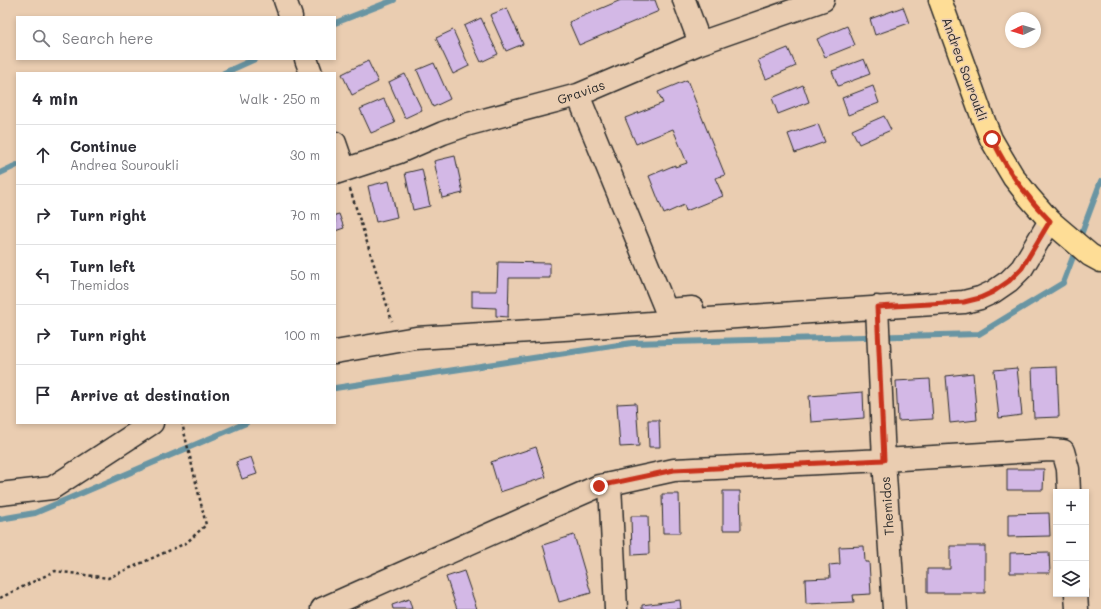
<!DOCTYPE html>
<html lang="en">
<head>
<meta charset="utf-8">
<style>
  :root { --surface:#fff; --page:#f2f2f3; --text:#2b2b33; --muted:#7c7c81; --line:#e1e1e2 }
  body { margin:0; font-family:Mali,sans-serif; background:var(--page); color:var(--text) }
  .controls { position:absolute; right:12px; bottom:12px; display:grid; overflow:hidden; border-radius:0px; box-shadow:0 2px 6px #0003 }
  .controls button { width:36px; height:36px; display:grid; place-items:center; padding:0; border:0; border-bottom:1px solid var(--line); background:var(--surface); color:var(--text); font:20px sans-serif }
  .compass { position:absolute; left:1005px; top:12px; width:36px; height:36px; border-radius:50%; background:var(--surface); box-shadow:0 2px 6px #0003; rotate:266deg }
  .stop { position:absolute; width:12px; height:12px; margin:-9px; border:3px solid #c8321e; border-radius:50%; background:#fff }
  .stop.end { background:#c8321e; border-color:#fff; box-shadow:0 1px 4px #0008 }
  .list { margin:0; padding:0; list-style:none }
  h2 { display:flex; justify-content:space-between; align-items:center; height:52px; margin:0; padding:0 16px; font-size:17px }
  h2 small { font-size:13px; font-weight:400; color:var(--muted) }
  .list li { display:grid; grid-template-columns:26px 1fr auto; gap:12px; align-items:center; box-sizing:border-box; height:60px; padding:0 16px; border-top:1px solid var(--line) }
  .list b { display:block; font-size:15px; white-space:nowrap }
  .list p { margin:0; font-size:13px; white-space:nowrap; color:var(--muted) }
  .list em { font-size:13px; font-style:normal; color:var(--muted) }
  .icon { flex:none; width:22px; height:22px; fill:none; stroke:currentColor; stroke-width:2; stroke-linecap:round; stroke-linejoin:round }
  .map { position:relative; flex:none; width:1101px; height:609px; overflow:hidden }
  .search { position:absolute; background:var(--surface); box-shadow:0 2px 6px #0003; left:16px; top:16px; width:320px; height:44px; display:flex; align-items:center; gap:10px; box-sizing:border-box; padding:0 14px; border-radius:0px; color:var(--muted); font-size:15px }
  .panel { position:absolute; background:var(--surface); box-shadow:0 2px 6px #0003; left:16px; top:72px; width:320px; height:352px; border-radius:0px }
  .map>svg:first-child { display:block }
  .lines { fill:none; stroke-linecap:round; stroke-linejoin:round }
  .stream { stroke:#6995a3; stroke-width:6 }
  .building { fill:#d3b8e6; stroke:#2b2b2b }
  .minor-casing { stroke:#2b2b2b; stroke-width:25 }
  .major-casing { stroke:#2b2b2b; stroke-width:25 }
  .path { stroke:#2b2b2b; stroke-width:2.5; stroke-dasharray:3 3; stroke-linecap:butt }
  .minor { stroke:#eacdb1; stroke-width:22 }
  .major { stroke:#fedd96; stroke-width:22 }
  .route { stroke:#c8321e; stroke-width:5 }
  .labels { text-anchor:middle; stroke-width:3; stroke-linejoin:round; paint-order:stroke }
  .street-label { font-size:13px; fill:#2b2b2b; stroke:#eacdb1 }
</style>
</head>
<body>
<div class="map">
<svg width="1101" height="609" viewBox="0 0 1101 609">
  <rect width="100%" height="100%" fill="#eacdb1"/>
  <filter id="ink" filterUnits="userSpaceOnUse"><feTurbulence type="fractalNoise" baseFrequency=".025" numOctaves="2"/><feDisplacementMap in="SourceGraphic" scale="8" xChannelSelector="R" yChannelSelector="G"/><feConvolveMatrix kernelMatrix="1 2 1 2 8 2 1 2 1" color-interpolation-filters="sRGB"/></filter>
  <g filter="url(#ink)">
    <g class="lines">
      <path class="stream" d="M335,23L394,0
        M224,73L255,59
        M0,173L17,165
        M1079,240L1101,181
        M335,388L632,343L979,334L1063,283L1076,249
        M0,519L35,513L246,423"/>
    </g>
    <path class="building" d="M621,0H655L659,11L579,45L569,22Z
      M903,7L909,23L875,35L870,19Z
      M507,8L523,44L506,51L490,15Z
      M481,18L498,54L481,62L464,26Z
      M847,26L855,45L825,57L817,39Z
      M453,30L469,66L453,74L436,38Z
      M788,48L796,66L766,79L758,60Z
      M864,59L870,74L838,86L832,71Z
      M368,61L378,82L352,95L342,74Z
      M434,63L450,99L433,107L417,70Z
      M405,74L422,110L405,118L389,82Z
      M687,80L725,175L715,178L723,196L686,211L684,205L664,214L649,176L675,165V167L687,163L673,129L636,144L625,118L663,103L658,92Z
      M803,85L809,102L778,114L772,98Z
      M873,86L879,103L848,115L842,98Z
      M384,99L395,123L371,133L360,109Z
      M884,116L891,130L859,144L852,130Z
      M818,124L825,142L795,153L788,134Z
      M455,156L463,193L442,198L434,161Z
      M422,169L430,206L413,210L405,173Z
      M389,181L397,217L376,222L368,186Z
      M339,214L344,228L335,231V215Z
      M498,262L550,263V278H509L508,317L496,316V308L472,307V291H497Z
      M1057,367L1059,417L1034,418L1032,368Z
      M1017,368L1022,415L999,418L994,370Z
      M973,373L977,420L950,423L946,376Z
      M930,379L933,419L898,421L896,381Z
      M863,392L864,418L811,422L809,396Z
      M636,403L639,446L620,447L617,404Z
      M648,420H659L660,447H649Z
      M536,447L546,477L500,492L491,462Z
      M251,457L257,474L242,479L236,462Z
      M1007,469H1044L1043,490H1007Z
      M723,491H740L741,530H723Z
      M662,494H679L680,533H663Z
      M1049,513L1050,536L1008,537V514Z
      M631,516H648L649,554L632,555Z
      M574,535L591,593L559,602L543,545Z
      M864,546L865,562H869L871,594L853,595L854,602L806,604L805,579L830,578L829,565L840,564L839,547Z
      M950,546H985V593H927V569H950Z
      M1049,552L1050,573H1010V553Z
      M464,571L477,609H457L446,577Z
      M409,599L412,609H393L392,605Z
      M680,600L681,609H642V605Z"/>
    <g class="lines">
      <defs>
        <path id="minor" d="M285,0L291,17
          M684,0L700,43
          M306,59L311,73
          M578,95L666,310L692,308
          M335,143L344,169
          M335,173L399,152L443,133L469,124L578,95L700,43L823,0
          M877,307L884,460L894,609
          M335,352L416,338L580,328L780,314L964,302L980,298L993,292L1009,281L1022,268L1050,221
          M610,484L616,609
          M0,494L52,488L152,423
          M1076,594L1077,609
          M322,609L535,514L599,486L610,484L674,470L884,460L1050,450L1063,451L1068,469L1069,492"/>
        <path id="major" d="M940,0L982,116L991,139L1002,158L1014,178L1029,197L1050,221L1090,255L1101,261"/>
      </defs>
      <use href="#minor" class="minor-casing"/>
      <use href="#major" class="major-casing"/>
      <path class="path" d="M350,189L392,321
        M0,598L55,571L108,578L186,543L206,525L182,423"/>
      <use href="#minor" class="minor"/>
      <use href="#major" class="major"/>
    </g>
  </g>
  <g class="lines" filter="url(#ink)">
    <path class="route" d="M599,486L674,470L884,460L877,307L964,302L980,298L993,292L1009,281L1022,268L1050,221C1043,213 1035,206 1029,197C1014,180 1002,159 992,139"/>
  </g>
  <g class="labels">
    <g class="street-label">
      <text transform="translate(965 69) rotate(70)" y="5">Andrea Souroukli</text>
      <text transform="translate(581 92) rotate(-19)" y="5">Gravias</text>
      <text transform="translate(887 506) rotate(-94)" y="5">Themidos</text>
    </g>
  </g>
</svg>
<div class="controls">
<button>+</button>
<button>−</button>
<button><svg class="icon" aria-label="layers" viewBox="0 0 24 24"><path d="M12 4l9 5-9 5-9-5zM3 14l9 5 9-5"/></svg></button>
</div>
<svg class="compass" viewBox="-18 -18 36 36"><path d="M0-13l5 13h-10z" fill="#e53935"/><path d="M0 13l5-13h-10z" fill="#7c7c81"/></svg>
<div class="stop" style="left:992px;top:139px"></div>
<div class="stop end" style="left:599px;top:486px"></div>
<div class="search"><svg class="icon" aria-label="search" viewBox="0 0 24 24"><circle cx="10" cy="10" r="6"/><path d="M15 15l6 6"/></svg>Search here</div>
<section class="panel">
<h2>4 min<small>Walk · 250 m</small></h2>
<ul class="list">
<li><svg class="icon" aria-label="ahead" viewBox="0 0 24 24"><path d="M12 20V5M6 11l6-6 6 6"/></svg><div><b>Continue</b><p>Andrea Souroukli</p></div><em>30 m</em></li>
<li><svg class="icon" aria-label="right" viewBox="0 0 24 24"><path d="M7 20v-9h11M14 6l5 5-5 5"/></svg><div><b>Turn right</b></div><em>70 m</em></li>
<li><svg class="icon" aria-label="left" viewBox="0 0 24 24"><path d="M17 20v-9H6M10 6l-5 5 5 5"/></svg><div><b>Turn left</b><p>Themidos</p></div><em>50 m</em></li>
<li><svg class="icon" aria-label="right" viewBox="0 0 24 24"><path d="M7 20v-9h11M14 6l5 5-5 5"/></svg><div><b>Turn right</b></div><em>100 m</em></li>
<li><svg class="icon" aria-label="arrive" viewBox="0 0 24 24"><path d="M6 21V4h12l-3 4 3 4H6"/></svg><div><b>Arrive at destination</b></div></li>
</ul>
</section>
</div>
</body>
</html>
